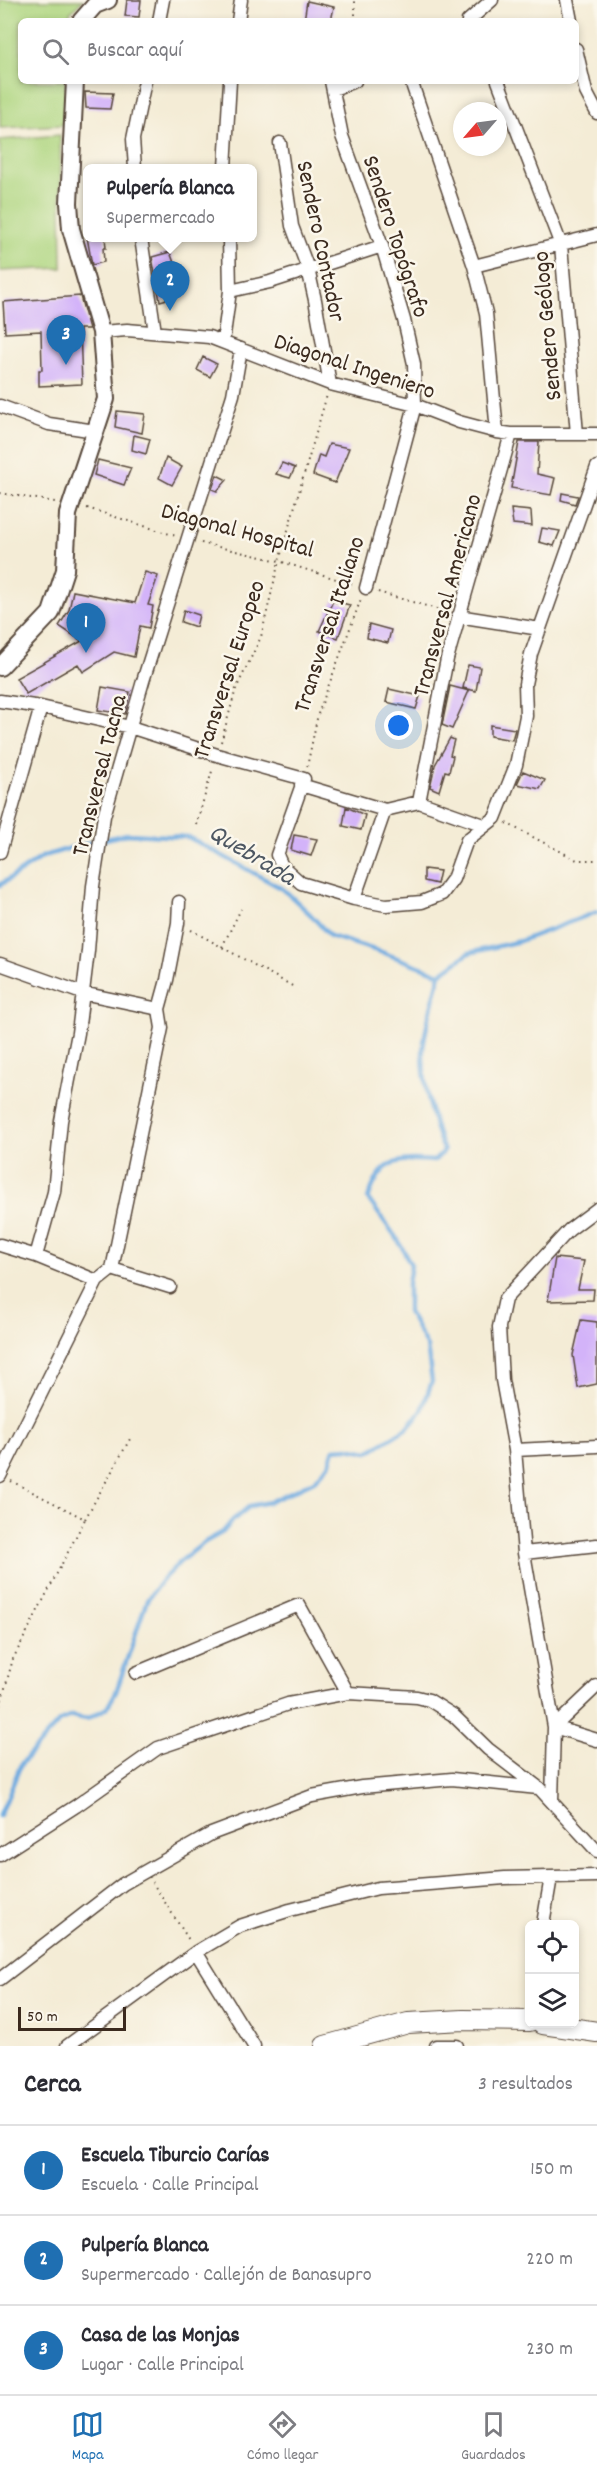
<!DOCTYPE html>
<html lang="es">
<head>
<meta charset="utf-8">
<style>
  :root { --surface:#fff; --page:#f7f7f7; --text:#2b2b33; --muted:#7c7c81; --line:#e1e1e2; --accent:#1f6fb2 }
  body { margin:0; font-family:Dekko,sans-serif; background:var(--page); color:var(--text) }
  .controls { position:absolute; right:18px; bottom:18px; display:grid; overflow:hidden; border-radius:9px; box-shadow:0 3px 9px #0003 }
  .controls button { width:54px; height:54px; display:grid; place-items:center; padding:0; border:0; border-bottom:2px solid var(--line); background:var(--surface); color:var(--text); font:30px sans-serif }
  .compass { position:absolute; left:453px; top:102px; width:54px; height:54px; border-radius:50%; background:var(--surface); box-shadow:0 3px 9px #0003; rotate:242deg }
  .scale { position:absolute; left:18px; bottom:15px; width:108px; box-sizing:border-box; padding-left:6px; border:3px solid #3b2a1e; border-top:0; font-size:16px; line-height:21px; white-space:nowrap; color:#3b2a1e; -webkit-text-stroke:4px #fbf7ec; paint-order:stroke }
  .you { position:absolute; left:399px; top:726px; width:21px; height:21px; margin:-15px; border:4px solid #fff; border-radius:50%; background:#1a73e8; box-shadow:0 0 0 9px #1a73e833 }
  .badge { display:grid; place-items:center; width:39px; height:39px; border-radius:50%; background:var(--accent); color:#fff; font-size:20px; font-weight:700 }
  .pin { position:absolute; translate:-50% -50px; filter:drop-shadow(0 2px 3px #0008) }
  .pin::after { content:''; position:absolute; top:32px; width:21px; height:18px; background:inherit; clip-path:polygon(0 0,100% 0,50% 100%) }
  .popup { position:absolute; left:83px; top:164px; width:174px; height:78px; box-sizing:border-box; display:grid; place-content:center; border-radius:9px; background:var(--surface); filter:drop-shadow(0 2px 4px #0005); font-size:20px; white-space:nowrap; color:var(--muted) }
  .popup b { font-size:22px; color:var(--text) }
  .popup::after { content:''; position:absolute; left:50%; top:100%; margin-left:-12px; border:12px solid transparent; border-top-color:var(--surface) }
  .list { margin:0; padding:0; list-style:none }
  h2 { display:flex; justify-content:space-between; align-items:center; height:78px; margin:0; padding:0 24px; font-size:26px }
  h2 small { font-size:20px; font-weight:400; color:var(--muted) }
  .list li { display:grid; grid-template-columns:39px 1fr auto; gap:18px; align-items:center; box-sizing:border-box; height:90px; padding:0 24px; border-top:2px solid var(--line) }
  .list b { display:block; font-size:22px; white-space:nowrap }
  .list p { margin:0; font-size:20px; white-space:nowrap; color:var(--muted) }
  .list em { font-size:20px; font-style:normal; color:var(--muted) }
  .icon { flex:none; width:33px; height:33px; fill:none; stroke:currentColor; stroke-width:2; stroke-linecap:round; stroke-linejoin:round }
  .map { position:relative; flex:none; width:597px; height:2046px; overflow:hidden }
  .search { position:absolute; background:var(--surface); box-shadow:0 3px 9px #0003; left:18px; right:18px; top:18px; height:66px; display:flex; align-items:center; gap:15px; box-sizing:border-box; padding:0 21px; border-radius:9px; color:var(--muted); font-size:22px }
  .sheet { height:348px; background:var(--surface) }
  nav { display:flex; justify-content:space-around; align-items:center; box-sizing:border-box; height:84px; border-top:2px solid var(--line); background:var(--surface); font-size:16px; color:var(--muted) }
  nav a { display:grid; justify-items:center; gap:3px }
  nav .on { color:var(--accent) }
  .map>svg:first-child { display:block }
  .green { fill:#afd680; stroke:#75804f; stroke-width:1.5 }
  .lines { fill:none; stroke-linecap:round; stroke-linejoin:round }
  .stream { stroke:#6fabe0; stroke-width:4.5 }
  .building { fill:#d3b3f9 }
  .minor-casing { stroke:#57473a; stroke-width:15 }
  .tertiary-casing { stroke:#57473a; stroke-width:20 }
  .primary-casing { stroke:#57473a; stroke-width:22 }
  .path { stroke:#57473a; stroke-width:2; stroke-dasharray:1.5 4.5; stroke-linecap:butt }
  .minor { stroke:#fff; stroke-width:12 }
  .tertiary { stroke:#fff; stroke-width:16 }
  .primary { stroke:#fff; stroke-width:20 }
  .labels { text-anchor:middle; stroke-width:5; stroke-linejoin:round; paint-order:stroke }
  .street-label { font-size:24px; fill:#3b2a1e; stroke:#fbf7ec }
  .water-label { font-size:26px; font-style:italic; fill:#4d5762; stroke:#fbf7ec }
</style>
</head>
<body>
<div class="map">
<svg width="597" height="2046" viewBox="0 0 597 2046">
  <rect width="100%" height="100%" fill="#fbf7ec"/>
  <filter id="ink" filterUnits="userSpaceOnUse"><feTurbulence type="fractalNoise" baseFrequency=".0167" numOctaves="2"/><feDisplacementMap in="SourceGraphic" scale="12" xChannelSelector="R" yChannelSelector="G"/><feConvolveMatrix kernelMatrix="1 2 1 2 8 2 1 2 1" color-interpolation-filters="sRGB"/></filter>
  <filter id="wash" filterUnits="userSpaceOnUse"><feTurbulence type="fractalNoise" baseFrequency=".008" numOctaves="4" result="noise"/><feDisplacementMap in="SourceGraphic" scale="24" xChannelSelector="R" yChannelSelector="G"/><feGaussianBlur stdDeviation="1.35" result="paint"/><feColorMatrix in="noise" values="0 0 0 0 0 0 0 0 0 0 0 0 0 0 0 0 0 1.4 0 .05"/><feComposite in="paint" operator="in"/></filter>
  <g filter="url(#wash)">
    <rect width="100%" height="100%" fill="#f4ecd6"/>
    <path class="green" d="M0,0H83L70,13V21H21V81H66L62,125L0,128Z
      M60,135L62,268L0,271V140Z"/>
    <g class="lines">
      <path class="stream" d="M0,885L44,856L81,845L127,834L188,837L283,889L310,914L330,936L384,953L440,974
        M0,1816L21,1764L58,1723L71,1716L87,1719L107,1708L116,1692L147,1600L162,1580L182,1560L205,1542L223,1532L233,1520L250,1506L270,1502L314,1481L329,1465L334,1449L348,1448L368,1452L407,1428L422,1410L432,1381L427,1347L408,1312V1283L411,1265L398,1240L368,1199C381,1160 395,1158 434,1161L444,1151C432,1122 423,1083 423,1051C424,1028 435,997 440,974L469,953L520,941L597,912"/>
    </g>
    <g id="blocks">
      <path class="building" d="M127,0H141L139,17L125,16Z
        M307,1L334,7L331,21H304Z
        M85,92L113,93L110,109L86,108Z
        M87,237H105L106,248H103L104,262L92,265Z
        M170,252L176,268L172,269L178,296L160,301L152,257Z
        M80,296L89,329H80L82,384L39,386V370H42L41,331L5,333L3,302Z
        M203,357L217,364L210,377L197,370Z
        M117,411L145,414L142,433L115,427Z
        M134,435L150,439L146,454L132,450Z
        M519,442H539L537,474L555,478L551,495L511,488Z
        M329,444L349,448L335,483L313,475L319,455L324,457Z
        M166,458L182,467L172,485L159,478Z
        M98,460L131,468L124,485L94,475Z
        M282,463L295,468L290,478L276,474Z
        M217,475L227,480L217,491L212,489Z
        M562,493L578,496L575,504L561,500Z
        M511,509L531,511L532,526L513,524Z
        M542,528L560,531L554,546L539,542Z
        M145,572L158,576L148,605L153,606L149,628L140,626L134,657L114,652L83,672L78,664L26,694L16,678L82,641L59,626L69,610L73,591L135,603Z
        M333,601L350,605L338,638L319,631Z
        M184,610L199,615L196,627L181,622Z
        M369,624L391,630L388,643L367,638Z
        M468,665L480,667L476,691L463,688Z
        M450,686L469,691L452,729L442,725Z
        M102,687L130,692L125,714L98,710Z
        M389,689L420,696L416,709L386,702Z
        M490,725L515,729L512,740L490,736Z
        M450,738L454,740L450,755L453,756L449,772L445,771L439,791L430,787L435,765Z
        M523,771L545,780L540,789L517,784Z
        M346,807L365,815L361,830L343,826Z
        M294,835L317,839L311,856L291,850Z
        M424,869L440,871L437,884L424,881Z
        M555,1258L584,1261L578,1289H594L593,1300L548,1301Z
        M581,1320L597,1322V1384L578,1388L573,1355Z"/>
    </g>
  </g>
  <g filter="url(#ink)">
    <use href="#blocks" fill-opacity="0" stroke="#57473a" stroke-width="1.5"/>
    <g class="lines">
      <defs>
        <path id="minor" d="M567,0L571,21
          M159,21L163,0
          M238,21L241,0
          M468,21L492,0
          M576,49L586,92L597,113
          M331,81L342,136L382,246L404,320L414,364L415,405L366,588
          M411,81L474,266L486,313L497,432
          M498,81L561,245L577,434
          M333,89L355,81
          M280,143L292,226L308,269L315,300L330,384
          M135,168L133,139L145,81
          M225,168L230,81
          M141,238L155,332
          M474,266L597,235
          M230,291L270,282L382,246
          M101,332L127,330L209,337L330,384L415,405L459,422L497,432L511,434H597
          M223,342L230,291L229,238
          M0,406L49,424L95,431
          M458,616L540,629
          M0,701L41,707L130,727L217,755L304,779L277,855L282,866L301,883L354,899L386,905L422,902L442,894L453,879L467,840L495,818L516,765L526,716L525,684L531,654L597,467
          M301,785L385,810L419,802L484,825
          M419,802L447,659L511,434
          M0,852L41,707
          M354,899L385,810
          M0,964L82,993L159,1009
          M0,1245L36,1256L97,1281L112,1269L170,1287
          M36,1256L54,1192L61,1121L78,1033L88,951L93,886L104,816L143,681L233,395L241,349
          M112,1269L162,1028L159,1009L167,980L178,923L179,902
          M515,1450L597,1446
          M0,1476L97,1281
          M524,1553L597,1545
          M136,1673L299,1605L348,1693
          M597,1686L554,1727L597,1740
          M552,1802L554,1727L524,1553L515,1450L502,1380L499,1327L505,1299L569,1230L597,1209
          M0,1855L76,1806L158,1748L288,1704L348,1693L417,1697L429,1700L453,1715L488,1749L539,1788L597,1851
          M543,1924L551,1877
          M196,1952L254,2046
          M0,1979L123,1884L211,1834L312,1796L362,1787L452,1779L538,1788
          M67,2046L196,1952L240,1926L290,1910L378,1888L505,1878L597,1876
          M436,2046H457"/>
        <path id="tertiary" d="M81,21L95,5L108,0
          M0,667L51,613L65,570L68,514L106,399L101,332L71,229L69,203L75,81"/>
        <path id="primary" d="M543,2024L597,2032
          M325,2046L408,2023L463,2020L530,2021"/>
      </defs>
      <use href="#minor" class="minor-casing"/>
      <use href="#tertiary" class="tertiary-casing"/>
      <use href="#primary" class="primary-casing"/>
      <path class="path" d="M355,21V0
        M0,493L55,502
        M87,508L176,536
        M201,543L279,561L352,584
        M378,592L447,612
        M221,742L236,689L261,637L279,561L327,395
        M307,767L318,714L361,599
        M506,823L577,860H597
        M196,825L213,768
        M191,930L296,988
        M222,947L241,909
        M85,1519L130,1439
        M0,1706L13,1659L85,1519L11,1481
        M152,1882L189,1940"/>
      <use href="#minor" class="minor"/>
      <use href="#tertiary" class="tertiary"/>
      <use href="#primary" class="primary"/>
    </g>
  </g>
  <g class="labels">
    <g class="street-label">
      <text transform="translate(397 236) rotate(72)" y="8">Sendero Topógrafo</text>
      <text transform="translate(322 241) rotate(78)" y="8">Sendero Contador</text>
      <text transform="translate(546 326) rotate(-95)" y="8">Sendero Geólogo</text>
      <text transform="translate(355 365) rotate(18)" y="8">Diagonal Ingeniero</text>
      <text transform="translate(238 529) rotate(15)" y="8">Diagonal Hospital</text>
      <text transform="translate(446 595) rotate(-75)" y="8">Transversal Americano</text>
      <text transform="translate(328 624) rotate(-72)" y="8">Transversal Italiano</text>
      <text transform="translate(228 669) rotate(-72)" y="8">Transversal Europeo</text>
      <text transform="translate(98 775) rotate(-76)" y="8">Transversal Tacna</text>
    </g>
    <g class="water-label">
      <text transform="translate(253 853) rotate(31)" y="9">Quebrada</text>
    </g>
  </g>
</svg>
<div class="controls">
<button><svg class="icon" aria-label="locate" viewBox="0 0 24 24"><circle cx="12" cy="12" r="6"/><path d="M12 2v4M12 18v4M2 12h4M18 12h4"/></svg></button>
<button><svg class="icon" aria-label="layers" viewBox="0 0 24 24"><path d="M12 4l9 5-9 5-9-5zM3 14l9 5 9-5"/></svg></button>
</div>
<svg class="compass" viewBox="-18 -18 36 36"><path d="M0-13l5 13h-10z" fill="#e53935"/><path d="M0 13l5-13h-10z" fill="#7c7c81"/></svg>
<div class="scale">50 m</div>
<div class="you"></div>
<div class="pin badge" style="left:86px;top:653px">1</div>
<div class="pin badge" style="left:170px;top:311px">2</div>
<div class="popup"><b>Pulpería Blanca</b>Supermercado</div>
<div class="pin badge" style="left:66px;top:365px">3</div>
<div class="search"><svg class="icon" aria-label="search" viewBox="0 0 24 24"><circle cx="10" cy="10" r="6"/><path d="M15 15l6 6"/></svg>Buscar aquí</div>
</div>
<section class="sheet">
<h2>Cerca<small>3 resultados</small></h2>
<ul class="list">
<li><span class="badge">1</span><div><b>Escuela Tiburcio Carías</b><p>Escuela · Calle Principal</p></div><em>150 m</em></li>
<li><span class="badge">2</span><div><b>Pulpería Blanca</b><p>Supermercado · Callejón de Banasupro</p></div><em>220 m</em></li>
<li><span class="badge">3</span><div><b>Casa de las Monjas</b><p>Lugar · Calle Principal</p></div><em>230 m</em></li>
</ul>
</section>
<nav>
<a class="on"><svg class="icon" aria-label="map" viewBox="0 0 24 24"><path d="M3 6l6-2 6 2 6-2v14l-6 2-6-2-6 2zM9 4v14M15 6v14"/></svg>Mapa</a>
<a><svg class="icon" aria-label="directions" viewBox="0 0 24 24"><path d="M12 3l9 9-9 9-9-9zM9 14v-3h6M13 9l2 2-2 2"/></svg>Cómo llegar</a>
<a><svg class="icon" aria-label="saved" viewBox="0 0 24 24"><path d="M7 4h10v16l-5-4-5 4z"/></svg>Guardados</a>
</nav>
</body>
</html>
